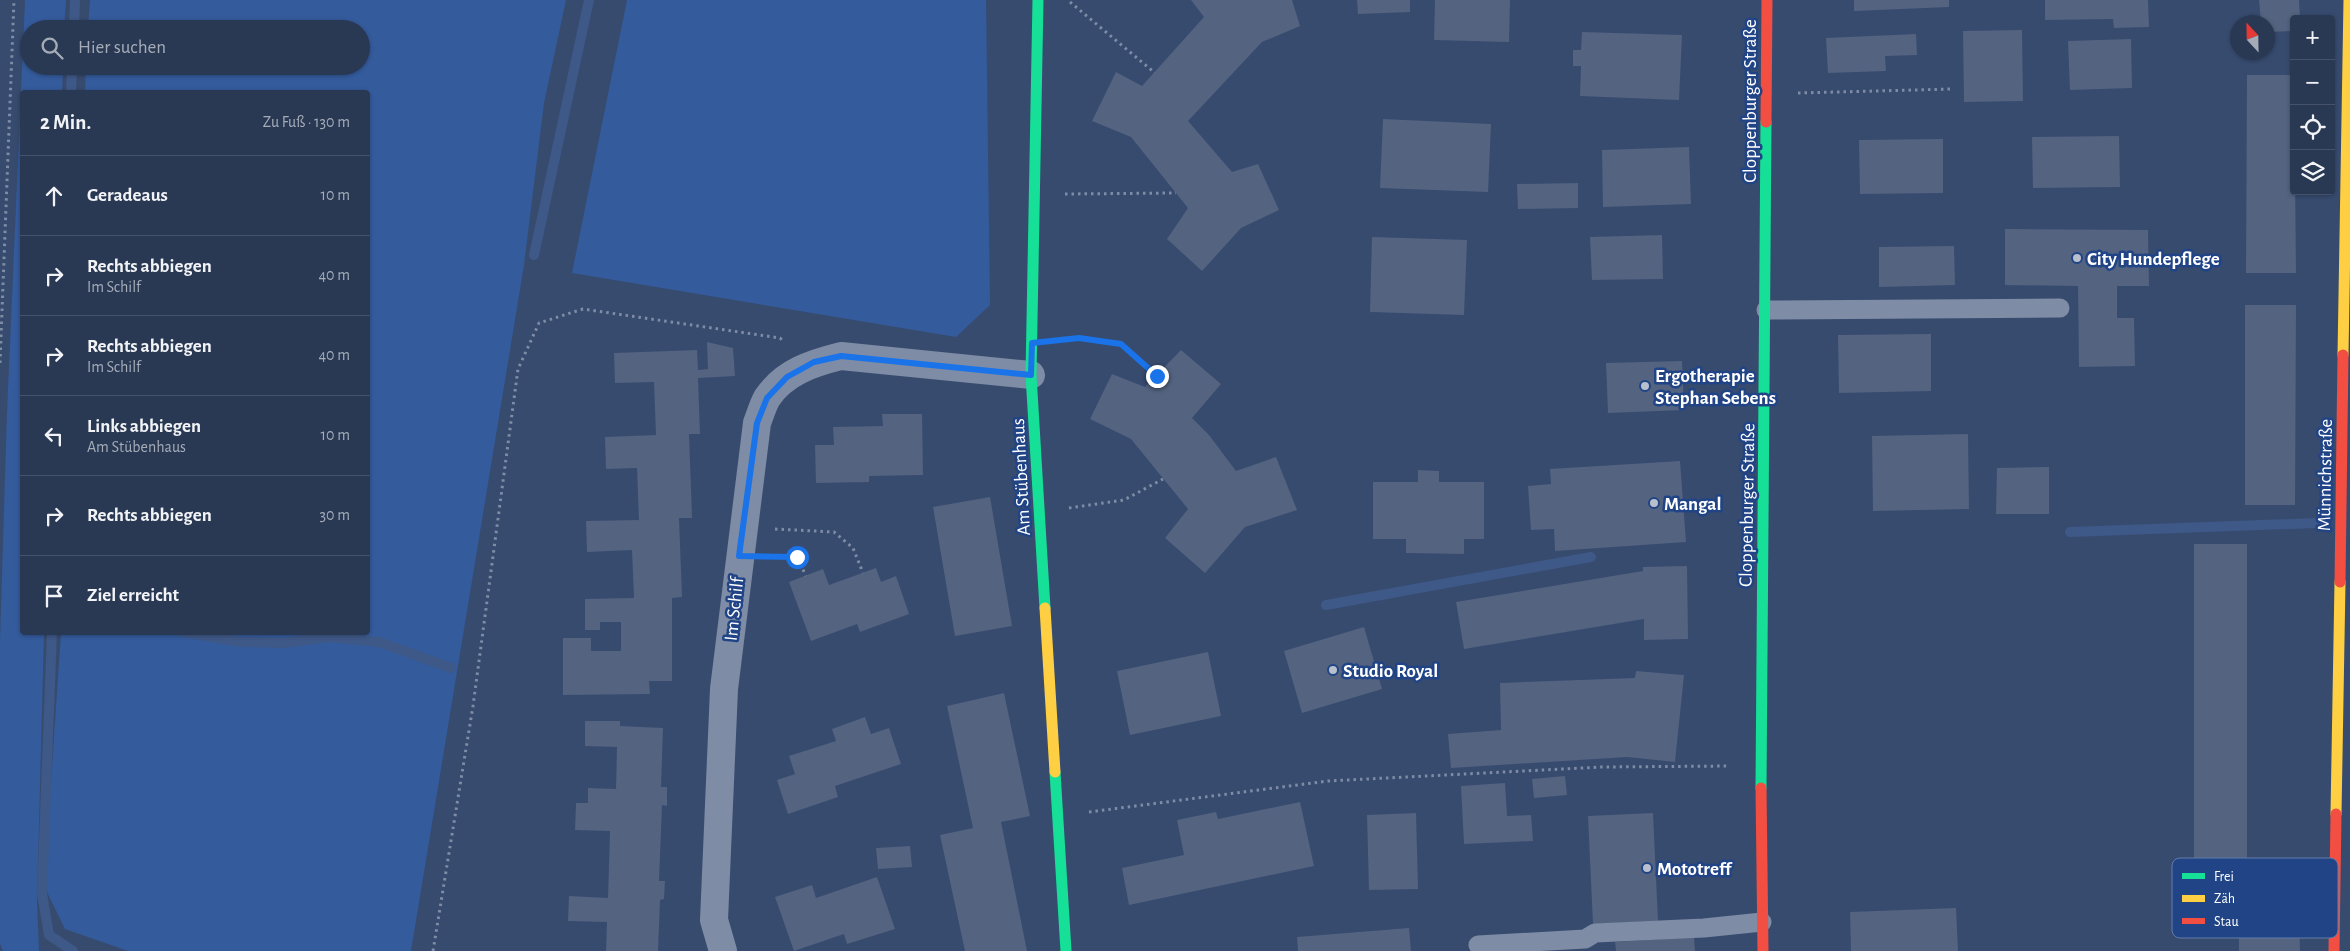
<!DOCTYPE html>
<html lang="de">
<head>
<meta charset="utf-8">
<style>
  :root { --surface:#293853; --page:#35435d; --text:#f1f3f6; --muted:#a5acb8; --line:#45526a }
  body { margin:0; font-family:"Alegreya Sans",sans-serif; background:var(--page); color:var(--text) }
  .controls { position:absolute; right:15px; top:15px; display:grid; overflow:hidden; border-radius:5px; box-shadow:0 1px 4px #0004 }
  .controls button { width:45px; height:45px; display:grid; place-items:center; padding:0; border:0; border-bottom:1px solid var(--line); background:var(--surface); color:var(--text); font:25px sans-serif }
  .compass { position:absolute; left:2230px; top:15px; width:45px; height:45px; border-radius:50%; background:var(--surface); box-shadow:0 1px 4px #0004; rotate:338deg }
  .stop { position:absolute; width:15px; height:15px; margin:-11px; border:4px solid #1a73e8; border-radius:50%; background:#fff }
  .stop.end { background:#1a73e8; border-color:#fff; box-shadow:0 1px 5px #0008 }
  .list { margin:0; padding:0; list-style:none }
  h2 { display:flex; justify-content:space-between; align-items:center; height:65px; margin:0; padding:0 20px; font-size:21px }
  h2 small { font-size:16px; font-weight:400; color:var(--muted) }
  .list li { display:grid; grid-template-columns:32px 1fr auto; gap:15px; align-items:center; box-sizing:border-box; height:80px; padding:0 20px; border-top:1px solid var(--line) }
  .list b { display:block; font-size:19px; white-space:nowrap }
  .list p { margin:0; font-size:16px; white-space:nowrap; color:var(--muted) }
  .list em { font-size:16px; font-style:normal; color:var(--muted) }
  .icon { flex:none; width:28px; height:28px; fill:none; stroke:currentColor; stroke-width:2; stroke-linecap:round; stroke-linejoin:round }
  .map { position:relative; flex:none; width:2350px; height:951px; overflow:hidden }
  .search { position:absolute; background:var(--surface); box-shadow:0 1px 4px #0004; left:20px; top:20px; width:350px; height:55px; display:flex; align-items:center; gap:12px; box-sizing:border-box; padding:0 18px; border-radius:28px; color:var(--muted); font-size:19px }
  .panel { position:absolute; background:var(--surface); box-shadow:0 1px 4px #0004; left:20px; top:90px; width:350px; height:545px; border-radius:5px }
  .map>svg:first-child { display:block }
  .green { fill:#345b9c }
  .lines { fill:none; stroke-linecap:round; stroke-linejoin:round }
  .stream { stroke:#3e5887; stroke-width:10 }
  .building { fill:#536380 }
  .path { stroke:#7e8ca5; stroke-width:3; stroke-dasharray:2.5 4; stroke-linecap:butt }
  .lane { stroke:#7e8ca5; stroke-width:19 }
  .street { stroke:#7e8ca5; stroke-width:28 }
  .fast { stroke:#16e098; stroke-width:11 }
  .slow { stroke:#ffcf43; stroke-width:11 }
  .jam { stroke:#f24e42; stroke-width:11 }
  .route { stroke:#1a73e8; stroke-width:6 }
  .poi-dot { fill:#b9c0cd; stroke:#204486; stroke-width:2 }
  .labels { text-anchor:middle; stroke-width:5; stroke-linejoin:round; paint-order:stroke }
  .street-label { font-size:19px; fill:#fff; stroke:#204486 }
  .poi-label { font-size:19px; font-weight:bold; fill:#fff; stroke:#204486; text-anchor:start }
  .key { fill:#204486; stroke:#637caa; stroke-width:1 }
  .key-label { font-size:14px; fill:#fff }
</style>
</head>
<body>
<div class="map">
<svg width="2350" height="951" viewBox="0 0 2350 951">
  <rect width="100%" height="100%" fill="#374b6f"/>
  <path class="green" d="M25,0H66L64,29H29V66H63L62,92H22V632L44,633L37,902L39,951H3L0,944V640L7,413Z
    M90,0H566L544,103L524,265L411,951H128L65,929L44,886L61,633L368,632V92H85L86,66H361V29H88Z
    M627,0H986L990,305L956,337L572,273Z"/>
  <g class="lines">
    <path class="stream" d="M74,29L75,0
      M71,92L72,66
      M534,255L589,0
      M2070,532L2317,523
      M1326,605L1591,557
      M52,632L42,893L49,935L73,951
      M183,632L241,642L284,643L329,637L379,642L451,668"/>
  </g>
  <path class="building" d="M1191,0H1292L1300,26L1262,42L1188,121L1232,172L1258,164L1279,210L1241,228L1202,271L1167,239L1188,208L1131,137L1092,121L1116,72L1142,86L1204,17Z
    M1357,0H1410V12L1358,14Z
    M1435,0H1510L1509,42L1434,40Z
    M1854,0H1949V7L1854,11Z
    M2045,0H2148L2149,27L2114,28L2113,19L2045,20Z
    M2259,0H2299L2300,19H2294V31L2268,32V22H2261Z
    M2022,30L2023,101L1964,102L1963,31Z
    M1582,32L1682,35L1679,100L1580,96L1581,66H1573V50H1581Z
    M1916,34L1917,55L1885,56L1886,71L1828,73L1826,38Z
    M2131,39L2132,88L2070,90L2068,41Z
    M2247,75H2294L2296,273H2246Z
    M1383,119L1491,124L1488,192L1380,188Z
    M2119,136L2120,187L2033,188L2032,137Z
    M1943,139V193L1860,194L1859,140Z
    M1689,147L1691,204L1603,207L1602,150Z
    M1578,183V208L1518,209L1517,184Z
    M2005,229L2148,230L2149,286H2117V318H2134L2135,366L2079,367L2078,286L2005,285Z
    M1662,235L1663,279L1592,280L1590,237Z
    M1372,237L1467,240L1464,315L1370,312Z
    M1954,246L1955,285L1879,287V247Z
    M2245,305H2296L2295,505H2245Z
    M1931,334V391L1839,393L1838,335Z
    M707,342L733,348L735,376L698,378L700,434H689L692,518H679L682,597L672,598V681H649L650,694L563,695V638H591V651H621V622H600V630H585V599L634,598L632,550L587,552L586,521L639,520L637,468L606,469L605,437L656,435L654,382L615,383L614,353L697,350L698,370L708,369Z
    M1181,350L1221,384L1192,418L1209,435L1236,471L1276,457L1297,510L1245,527L1205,573L1165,538L1188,509L1131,439L1090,419L1112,374L1145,387Z
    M1682,361L1684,410L1608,413L1606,363Z
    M882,414H922L923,475L869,476V482L816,483L815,445H834L833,427L883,426Z
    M1968,434L1969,509L1873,511L1872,436Z
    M1680,461L1686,542L1555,551L1554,529L1531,530L1528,486L1551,484L1550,469Z
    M2049,467V514H1996L1997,468Z
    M1418,470L1439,471V482H1484V539H1464V554L1406,553V539H1373V482H1418Z
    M990,497L1012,626L955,636L933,507Z
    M2194,544H2247V870H2194Z
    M1687,566L1688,639L1644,640V619L1464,649L1456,602L1643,571V567Z
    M876,568L881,582L896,576L909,614L860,632L857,624L811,641L789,582L823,569L829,585Z
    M1364,627L1382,689L1302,713L1284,651Z
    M1208,652L1221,716L1130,735L1117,671Z
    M1636,671L1684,675L1675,762L1627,757L1451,768L1448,734L1501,730L1500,683L1635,678Z
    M1004,693L1030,816L1001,822L1027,951H965L940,835L973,828L947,706Z
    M865,717L871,734L889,728L901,764L835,786L838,797L788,814L777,780L795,774L789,756L836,741L832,729Z
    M585,721H620V726L663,728L661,787H667V806L662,805L659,881H665L664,899L660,900L658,951H606L607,922L568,921L569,896L608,898L610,831L575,830L576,803H588V788L616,789L617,747L585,746Z
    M1565,776L1567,795L1534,798L1532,779Z
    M1505,783L1507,816L1531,815L1533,841L1464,844L1461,786Z
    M1300,802L1314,866L1129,905L1122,868L1184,855L1177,820L1216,812L1218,819Z
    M1416,813L1418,889L1369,890L1367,815Z
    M1653,813L1658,921L1593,924L1588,816Z
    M910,846L912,867L878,869L876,848Z
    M877,877L895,929L847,944L844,934L794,951L775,897L812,885L816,898Z
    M1956,908L1958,951H1851L1850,912Z
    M2299,913L2300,951H2239V914Z
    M1409,928L1411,951H1298L1297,937Z
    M1694,937L1695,951H1616L1615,942Z"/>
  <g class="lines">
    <path class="path" d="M1070,2L1155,73
      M1798,93L1952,89
      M1065,194L1176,193
      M1062,340L1079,338L1121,344L1157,376
      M0,363L14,0
      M1069,508L1124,500L1163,479
      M775,529L834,532L853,548L863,573
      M772,557H797L806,576
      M1089,812L1328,781L1602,767L1730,766
      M433,951L473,706L518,369L539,323L583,309L780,338L784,342"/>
    <path class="lane" d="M1766,310L2060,308
      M1478,945L1585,939L1595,933L1704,928L1762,922"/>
    <path class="street" d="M723,951L714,920L724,689L757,423C760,415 763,405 767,398C784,372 813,363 841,356L1031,375"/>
    <path class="fast" d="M1038,0L1031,375L1045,608
      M1055,772L1066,951
      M1761,788L1766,122"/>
    <path class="slow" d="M2343,355L2349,0
      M1045,608L1055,772
      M2336,814L2340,582"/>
    <path class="jam" d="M1766,122L1767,0
      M2340,582L2343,355
      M1761,788L1763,951
      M2334,951L2336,814"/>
  </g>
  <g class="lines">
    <path class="route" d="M797,557L739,556L757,423L767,398L787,377L814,362L841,356L1031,375L1032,343L1079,338L1121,344L1157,376"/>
  </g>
  <g class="poi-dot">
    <circle cx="2077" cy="258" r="5"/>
    <circle cx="1645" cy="386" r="5"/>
    <circle cx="1654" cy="503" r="5"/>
    <circle cx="1333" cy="670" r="5"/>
    <circle cx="1647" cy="868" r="5"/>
  </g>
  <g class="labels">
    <g class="street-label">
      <text transform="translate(1749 101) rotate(-90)" y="7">Cloppenburger Straße</text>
      <text transform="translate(2324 475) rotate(-89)" y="7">Münnichstraße</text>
      <text transform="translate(1020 477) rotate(-93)" y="7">Am Stübenhaus</text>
      <text transform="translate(1746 505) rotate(-89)" y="7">Cloppenburger Straße</text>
      <text transform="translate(733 609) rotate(-84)" y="7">Im Schilf</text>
    </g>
    <g class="poi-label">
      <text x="2087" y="265">City Hundepflege</text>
      <text x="1655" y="382">Ergotherapie<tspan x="1655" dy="22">Stephan Sebens</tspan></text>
      <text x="1664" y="510">Mangal</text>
      <text x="1343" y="677">Studio Royal</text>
      <text x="1657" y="875">Mototreff</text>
    </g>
  </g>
  <rect x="2172" y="858" width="166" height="80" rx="8" class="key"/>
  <rect x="2182" y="873" width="23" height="6" fill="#16e098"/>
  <rect x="2182" y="895" width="23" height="7" fill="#ffcf43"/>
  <rect x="2182" y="918" width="23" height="6" fill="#f24e42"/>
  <g class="key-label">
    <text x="2214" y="881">Frei</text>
    <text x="2214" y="903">Zäh</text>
    <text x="2214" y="926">Stau</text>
  </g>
</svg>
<div class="controls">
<button>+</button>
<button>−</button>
<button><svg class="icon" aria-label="locate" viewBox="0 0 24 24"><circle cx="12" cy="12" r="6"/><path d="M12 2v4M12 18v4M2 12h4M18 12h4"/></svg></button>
<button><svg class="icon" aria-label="layers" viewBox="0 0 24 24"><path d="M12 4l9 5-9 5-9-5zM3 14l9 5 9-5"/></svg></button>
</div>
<svg class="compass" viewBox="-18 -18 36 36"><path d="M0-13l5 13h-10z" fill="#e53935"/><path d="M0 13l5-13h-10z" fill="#a5acb8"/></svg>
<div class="stop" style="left:797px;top:557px"></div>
<div class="stop end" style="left:1157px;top:376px"></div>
<div class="search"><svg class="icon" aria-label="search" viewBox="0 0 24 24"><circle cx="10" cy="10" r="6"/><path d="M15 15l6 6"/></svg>Hier suchen</div>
<section class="panel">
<h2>2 Min.<small>Zu Fuß · 130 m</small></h2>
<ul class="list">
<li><svg class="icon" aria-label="ahead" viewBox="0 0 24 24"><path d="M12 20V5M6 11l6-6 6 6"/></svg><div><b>Geradeaus</b></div><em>10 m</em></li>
<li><svg class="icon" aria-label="right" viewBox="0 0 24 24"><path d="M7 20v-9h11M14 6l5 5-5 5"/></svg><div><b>Rechts abbiegen</b><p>Im Schilf</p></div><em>40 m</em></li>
<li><svg class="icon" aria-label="right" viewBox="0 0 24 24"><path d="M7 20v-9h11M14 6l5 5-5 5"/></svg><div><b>Rechts abbiegen</b><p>Im Schilf</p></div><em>40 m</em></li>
<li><svg class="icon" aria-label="left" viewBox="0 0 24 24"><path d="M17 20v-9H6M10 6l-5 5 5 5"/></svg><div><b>Links abbiegen</b><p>Am Stübenhaus</p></div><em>10 m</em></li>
<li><svg class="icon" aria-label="right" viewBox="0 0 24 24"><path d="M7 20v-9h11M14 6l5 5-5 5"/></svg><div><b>Rechts abbiegen</b></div><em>30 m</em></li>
<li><svg class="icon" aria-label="arrive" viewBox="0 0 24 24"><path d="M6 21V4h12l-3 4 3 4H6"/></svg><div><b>Ziel erreicht</b></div></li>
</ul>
</section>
</div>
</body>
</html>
